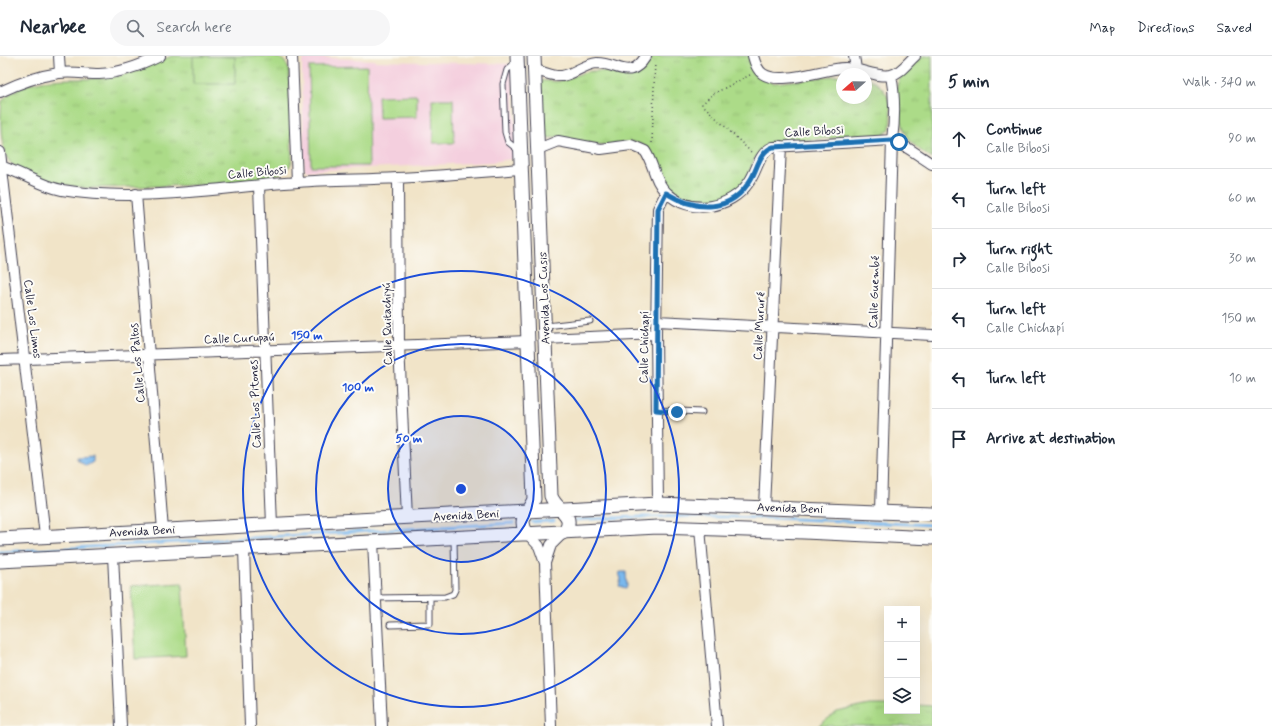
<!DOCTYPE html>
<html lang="en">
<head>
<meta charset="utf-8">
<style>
  :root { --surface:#fff; --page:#f6f6f7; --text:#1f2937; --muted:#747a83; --line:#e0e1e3 }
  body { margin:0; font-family:Mynerve,sans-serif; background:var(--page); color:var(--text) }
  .controls { position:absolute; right:12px; bottom:12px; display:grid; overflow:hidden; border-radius:0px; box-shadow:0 4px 16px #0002 }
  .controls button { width:36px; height:36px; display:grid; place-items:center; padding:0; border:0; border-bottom:1px solid var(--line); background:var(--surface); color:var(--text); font:20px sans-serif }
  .compass { position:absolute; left:836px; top:12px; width:36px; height:36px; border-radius:50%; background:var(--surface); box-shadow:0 4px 16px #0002; rotate:250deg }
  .stop { position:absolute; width:12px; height:12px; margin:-9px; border:3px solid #1f6fb2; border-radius:50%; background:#fff }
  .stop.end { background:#1f6fb2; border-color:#fff; box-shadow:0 1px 4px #0008 }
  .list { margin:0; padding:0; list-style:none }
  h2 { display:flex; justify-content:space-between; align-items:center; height:52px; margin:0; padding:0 16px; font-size:17px }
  h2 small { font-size:13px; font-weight:400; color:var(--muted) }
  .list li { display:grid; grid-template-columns:26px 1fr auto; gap:12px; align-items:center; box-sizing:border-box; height:60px; padding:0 16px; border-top:1px solid var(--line) }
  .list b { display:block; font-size:15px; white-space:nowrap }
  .list p { margin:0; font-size:13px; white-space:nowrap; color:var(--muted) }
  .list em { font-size:13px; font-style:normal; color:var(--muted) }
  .icon { flex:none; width:22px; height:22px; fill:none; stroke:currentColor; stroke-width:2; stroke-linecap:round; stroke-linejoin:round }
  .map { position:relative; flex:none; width:932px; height:670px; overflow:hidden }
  header { display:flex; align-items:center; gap:24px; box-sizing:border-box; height:56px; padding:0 20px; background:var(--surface); border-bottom:1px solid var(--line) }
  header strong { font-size:19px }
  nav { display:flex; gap:22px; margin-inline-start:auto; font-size:14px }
  .search { width:280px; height:36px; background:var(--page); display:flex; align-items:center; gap:10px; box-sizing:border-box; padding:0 14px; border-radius:22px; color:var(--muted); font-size:15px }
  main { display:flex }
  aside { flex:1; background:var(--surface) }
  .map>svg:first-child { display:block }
  .built { fill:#f4cfde }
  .grass { fill:url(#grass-tufts); stroke:#677e62 }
  .garden { fill:#acdb88; stroke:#677e62 }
  .water { fill:#7ab8ed; stroke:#4e6d94 }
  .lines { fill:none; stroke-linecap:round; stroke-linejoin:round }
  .stream { stroke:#7ab8ed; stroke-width:3 }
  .service-casing { stroke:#413f50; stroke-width:7 }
  .minor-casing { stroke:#413f50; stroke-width:12 }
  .tertiary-casing { stroke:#413f50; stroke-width:15 }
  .path { stroke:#413f50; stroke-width:1.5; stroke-dasharray:1 3; stroke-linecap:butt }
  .service { stroke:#fff; stroke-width:5 }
  .minor { stroke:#fff; stroke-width:10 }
  .tertiary { stroke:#fff; stroke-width:13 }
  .route { stroke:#1f6fb2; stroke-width:5 }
  .ring { fill:none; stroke:#1d4ed8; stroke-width:2 }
  .labels { text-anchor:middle; stroke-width:4; stroke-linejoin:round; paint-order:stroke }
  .street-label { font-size:12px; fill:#22223b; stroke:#fdfcf7 }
  .centre { fill:#1d4ed8; stroke:#fdfcf7; stroke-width:2 }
  .ring-label { font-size:12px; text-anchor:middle; font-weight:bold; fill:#1d4ed8; stroke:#fdfcf7; stroke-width:4; stroke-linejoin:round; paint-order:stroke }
</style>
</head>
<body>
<header>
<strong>Nearbee</strong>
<div class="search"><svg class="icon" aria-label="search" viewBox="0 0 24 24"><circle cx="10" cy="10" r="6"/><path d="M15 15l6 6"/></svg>Search here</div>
<nav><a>Map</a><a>Directions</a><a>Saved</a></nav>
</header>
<main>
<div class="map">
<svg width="932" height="670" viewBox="0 0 932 670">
  <defs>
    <pattern id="grass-tufts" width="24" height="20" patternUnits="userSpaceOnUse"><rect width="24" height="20" fill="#acdb88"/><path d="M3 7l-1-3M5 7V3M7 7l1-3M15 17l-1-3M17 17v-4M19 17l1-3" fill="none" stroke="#94bc76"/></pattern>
  </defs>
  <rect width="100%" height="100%" fill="#fdfcf7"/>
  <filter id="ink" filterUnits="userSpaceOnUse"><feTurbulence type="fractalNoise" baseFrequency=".025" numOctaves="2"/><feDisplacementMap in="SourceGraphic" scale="8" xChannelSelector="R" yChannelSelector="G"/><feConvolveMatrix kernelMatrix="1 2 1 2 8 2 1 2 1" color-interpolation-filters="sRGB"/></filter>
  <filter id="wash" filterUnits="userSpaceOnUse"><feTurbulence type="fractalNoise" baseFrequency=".012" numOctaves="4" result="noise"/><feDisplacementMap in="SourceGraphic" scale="16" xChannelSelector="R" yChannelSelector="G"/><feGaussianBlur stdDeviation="0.9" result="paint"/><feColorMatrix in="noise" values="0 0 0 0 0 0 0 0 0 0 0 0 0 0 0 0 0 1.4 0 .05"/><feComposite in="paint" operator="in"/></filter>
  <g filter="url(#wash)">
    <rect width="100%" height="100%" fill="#f1e4c8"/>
    <path class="built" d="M306,1L374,4L377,5L508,8L512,12L517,97L511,103L492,106L306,115L304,111L302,6Z"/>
    <path class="grass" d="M172,0H272C282,2 285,4 289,14L292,104L290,110L279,119L257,125L239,128L88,132C64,129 14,124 5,97C0,83 0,58 2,45C31,14 76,27 113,21C133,18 153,7 172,0Z
      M653,0H750L766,24L774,27L842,19V42H866L867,21C891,35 892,46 890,73L883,79L873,80L781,85L763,93L755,102L744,128L726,142L706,147L684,143L668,131L661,123L650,95L643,89L635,86L604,89L582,86L559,80L551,82L543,80L540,25C547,24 553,26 559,25C571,23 582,15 594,15C622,14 633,35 653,0Z
      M923,0H932V103C924,97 915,91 909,83C902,74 895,40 897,30C900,16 913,8 923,0Z
      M869,649H887V655H917V649L932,650V670H818L837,656Z"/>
    <path class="garden" d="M193,0L235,1V28H193Z
      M367,10L369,110H311L309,11Z
      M417,39V61L379,62L378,40Z
      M432,43H453L454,87H433Z
      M182,527L186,600L135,603L131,530Z"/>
    <path class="water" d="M93,400V406L86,410L77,403V401Z
      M621,516H626L627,531L625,532L619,530L621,523L619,517Z"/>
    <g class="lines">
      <path class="stream" d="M575,464C694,456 813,464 932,469
        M532,466L554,465
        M0,496L514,467"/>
    </g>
  </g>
  <g filter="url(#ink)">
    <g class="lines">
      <defs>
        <path id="service" d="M515,7L507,14L503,28L505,76L508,86L518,94
          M546,270L590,265
          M657,354L702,356
          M375,542L445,541L453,538L455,534L454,483
          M390,569L430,568V541"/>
        <path id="minor" d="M59,0L60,17
          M292,0L297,126
          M753,0C755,7 757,14 763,18C781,30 824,12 845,12C861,12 875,22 891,19C901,17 908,6 915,0
          M854,0L856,13
          M534,14C543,15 552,21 562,20C574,18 584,8 597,7C618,7 630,26 646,0
          M0,36C19,27 38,20 59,17C71,15 86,18 99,18C121,17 140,10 160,0
          M538,93L558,85L601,93L631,89L645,95C654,108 654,125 666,136C690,160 731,153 749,126C758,114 758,97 773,91L892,84C902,87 921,101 932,108
          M0,96L45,480
          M0,110C21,116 40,130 62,134C139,147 220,131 298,126C331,123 364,124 397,122C439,120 480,116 521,113
          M398,122L399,289L407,462
          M259,130L272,469
          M136,138L163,474
          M657,265L932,279
          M545,283L656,278
          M0,304L528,285
          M658,448L656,278L658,153L666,137
          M764,451L781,90
          M881,455L892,84C895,62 895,40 891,19
          M700,472L717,670
          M528,478L539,490L545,507L551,670
          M373,485L382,670
          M244,493L250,670
          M113,499L121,670
          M545,507L551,489L563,477"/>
        <path id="tertiary" d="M517,0L534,443C529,456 516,464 528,478
          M534,0L551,440C556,455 578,459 563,477
          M0,483L658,448L932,458
          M0,505L658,471L804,476L932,482"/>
      </defs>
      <use href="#service" class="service-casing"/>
      <use href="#minor" class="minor-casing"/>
      <use href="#tertiary" class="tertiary-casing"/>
      <path class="path" d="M750,19L713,38L702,48L752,97
        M652,87L655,4"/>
      <use href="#service" class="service"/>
      <use href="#minor" class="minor"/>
      <use href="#tertiary" class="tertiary"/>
    </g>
  </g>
  <g class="lines" filter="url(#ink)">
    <path class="route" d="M677,356L656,354L658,153L666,137C696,155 731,158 751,123C758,112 759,96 773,91L892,84L899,86"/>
  </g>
  <circle cx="461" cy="433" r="73" fill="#1d4ed8" fill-opacity=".12"/>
  <g class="ring">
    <circle cx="461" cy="433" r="73"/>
    <circle cx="461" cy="433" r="145"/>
    <circle cx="461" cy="433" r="218"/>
  </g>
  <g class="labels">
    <g class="street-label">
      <text transform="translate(814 75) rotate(-3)" y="4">Calle Bibosi</text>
      <text transform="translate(257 116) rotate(-5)" y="4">Calle Bibosi</text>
      <text transform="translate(874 236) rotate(-88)" y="4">Calle Guembé</text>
      <text transform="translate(544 242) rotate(-92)" y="4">Avenida Los Cusis</text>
      <text transform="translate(33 263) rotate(83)" y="4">Calle Los Limos</text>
      <text transform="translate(387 268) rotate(-91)" y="4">Calle Quitachiyú</text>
      <text transform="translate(759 270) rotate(-87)" y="4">Calle Mururé</text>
      <text transform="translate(239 282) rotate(-2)" y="4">Calle Curupaú</text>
      <text transform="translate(644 291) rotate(-89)" y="4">Calle Chichapí</text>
      <text transform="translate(137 307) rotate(-95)" y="4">Calle Los Paltos</text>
      <text transform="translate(255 348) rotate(-92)" y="4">Calle Los Pitones</text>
      <text transform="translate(790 452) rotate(2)" y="4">Avenida Beni</text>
      <text transform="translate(466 459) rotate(-3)" y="4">Avenida Beni</text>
      <text transform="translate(142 475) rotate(-3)" y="4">Avenida Beni</text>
    </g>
  </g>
  <circle cx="461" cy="433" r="6" class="centre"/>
  <g class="ring-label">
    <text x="307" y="283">150 m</text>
    <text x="358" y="335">100 m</text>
    <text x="409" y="386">50 m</text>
  </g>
</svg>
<div class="controls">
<button>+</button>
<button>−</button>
<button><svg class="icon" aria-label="layers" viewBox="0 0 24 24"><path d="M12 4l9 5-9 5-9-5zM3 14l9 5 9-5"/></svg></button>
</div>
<svg class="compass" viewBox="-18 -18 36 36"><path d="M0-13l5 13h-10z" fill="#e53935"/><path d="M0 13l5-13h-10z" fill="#747a83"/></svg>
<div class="stop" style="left:899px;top:86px"></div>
<div class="stop end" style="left:677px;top:356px"></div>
</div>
<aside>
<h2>5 min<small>Walk · 340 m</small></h2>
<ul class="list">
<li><svg class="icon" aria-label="ahead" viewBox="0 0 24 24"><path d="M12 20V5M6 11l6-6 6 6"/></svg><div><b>Continue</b><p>Calle Bibosi</p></div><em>90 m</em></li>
<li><svg class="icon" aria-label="left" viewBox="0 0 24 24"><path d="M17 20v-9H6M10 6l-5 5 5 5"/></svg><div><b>Turn left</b><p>Calle Bibosi</p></div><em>60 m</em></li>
<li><svg class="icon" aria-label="right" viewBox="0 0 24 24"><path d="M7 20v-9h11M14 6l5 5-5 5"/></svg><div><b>Turn right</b><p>Calle Bibosi</p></div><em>30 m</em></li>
<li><svg class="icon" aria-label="left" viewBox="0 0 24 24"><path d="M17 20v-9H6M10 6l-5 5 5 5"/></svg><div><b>Turn left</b><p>Calle Chichapí</p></div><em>150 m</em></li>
<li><svg class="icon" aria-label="left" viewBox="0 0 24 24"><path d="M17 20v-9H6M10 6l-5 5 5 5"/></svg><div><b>Turn left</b></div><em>10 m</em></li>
<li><svg class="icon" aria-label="arrive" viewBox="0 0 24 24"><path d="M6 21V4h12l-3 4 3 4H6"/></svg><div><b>Arrive at destination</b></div></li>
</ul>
</aside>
</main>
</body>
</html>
